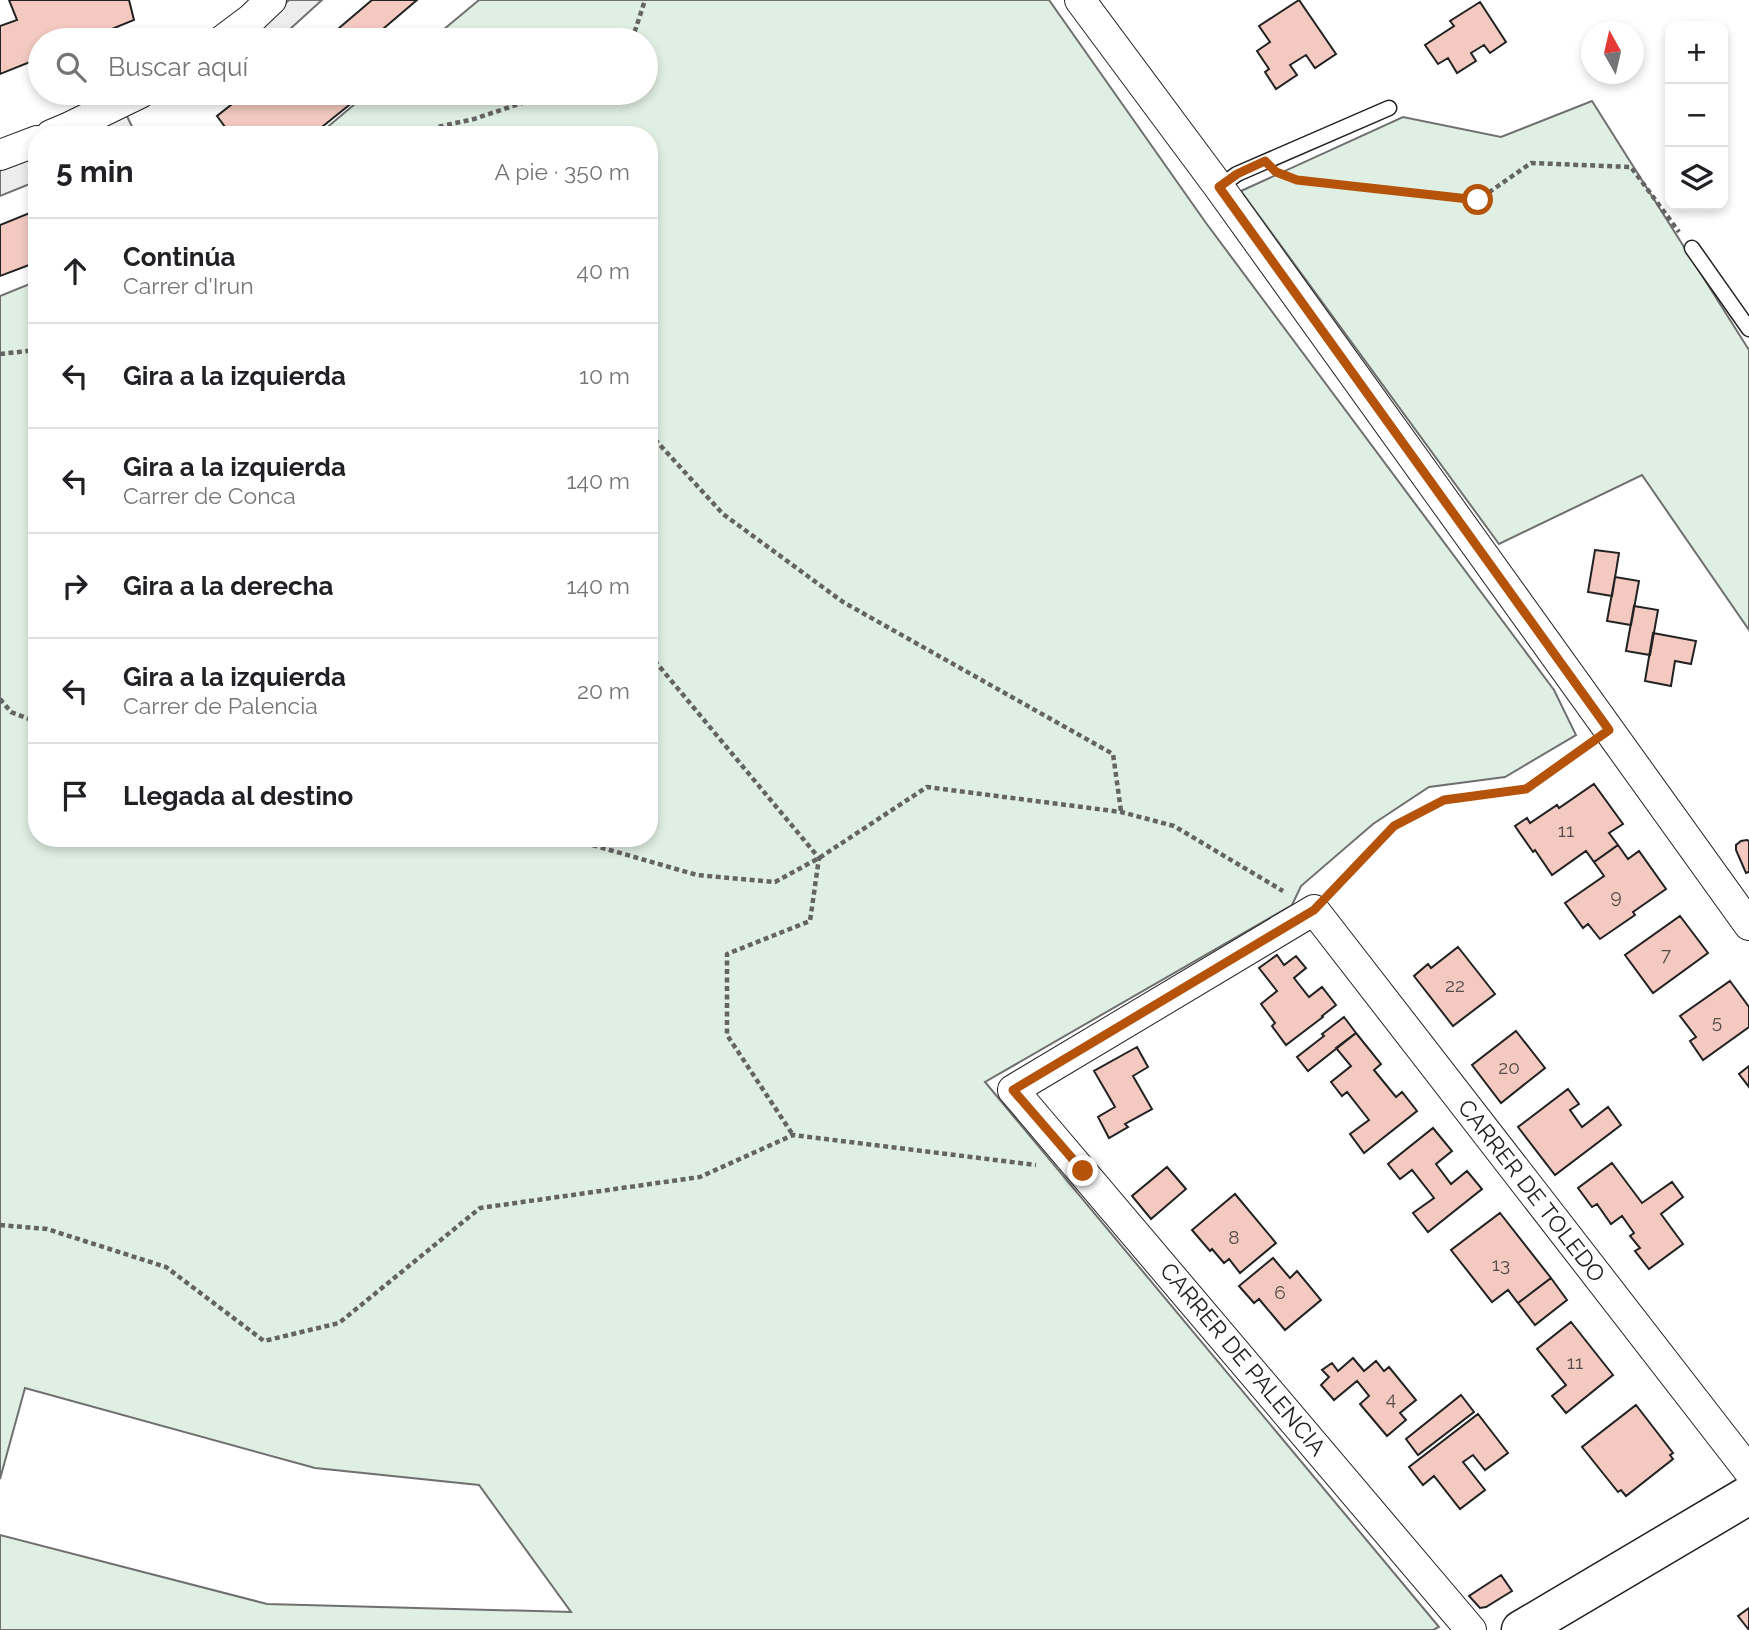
<!DOCTYPE html>
<html lang="es">
<head>
<meta charset="utf-8">
<style>
  :root { --surface:#fff; --page:#f6f6f6; --text:#202124; --muted:#757577; --line:#e0e0e0 }
  body { margin:0; font-family:Raleway,sans-serif; background:var(--page); color:var(--text) }
  .controls { position:absolute; right:21px; top:21px; display:grid; overflow:hidden; border-radius:14px; box-shadow:0 4px 10px #0003 }
  .controls button { width:63px; height:63px; display:grid; place-items:center; padding:0; border:0; border-bottom:2px solid var(--line); background:var(--surface); color:var(--text); font:35px sans-serif }
  .compass { position:absolute; left:1581px; top:21px; width:63px; height:63px; border-radius:50%; background:var(--surface); box-shadow:0 4px 10px #0003; rotate:352deg }
  .stop { position:absolute; width:21px; height:21px; margin:-16px; border:5px solid #b45309; border-radius:50%; background:#fff }
  .stop.end { background:#b45309; border-color:#fff; box-shadow:0 2px 7px #0008 }
  .list { margin:0; padding:0; list-style:none }
  h2 { display:flex; justify-content:space-between; align-items:center; height:91px; margin:0; padding:0 28px; font-size:30px }
  h2 small { font-size:23px; font-weight:400; color:var(--muted) }
  .list li { display:grid; grid-template-columns:46px 1fr auto; gap:21px; align-items:center; box-sizing:border-box; height:105px; padding:0 28px; border-top:2px solid var(--line) }
  .list b { display:block; font-size:26px; white-space:nowrap }
  .list p { margin:0; font-size:23px; white-space:nowrap; color:var(--muted) }
  .list em { font-size:23px; font-style:normal; color:var(--muted) }
  .icon { flex:none; width:38px; height:38px; fill:none; stroke:currentColor; stroke-width:2; stroke-linecap:round; stroke-linejoin:round }
  .map { position:relative; flex:none; width:1749px; height:1630px; overflow:hidden }
  .search { position:absolute; background:var(--surface); box-shadow:0 4px 10px #0003; left:28px; top:28px; width:630px; height:77px; display:flex; align-items:center; gap:18px; box-sizing:border-box; padding:0 24px; border-radius:38px; color:var(--muted); font-size:26px }
  .panel { position:absolute; background:var(--surface); box-shadow:0 4px 10px #0003; left:28px; top:126px; width:630px; height:721px; border-radius:28px }
  .map>svg:first-child { display:block }
  .green { fill:#e0efe3; stroke:#6f6f6f; stroke-width:2 }
  .parking { fill:#ededed; stroke:#6f6f6f; stroke-width:2 }
  .building { fill:#f3c9c0; stroke:#222; stroke-width:2 }
  .lines { fill:none; stroke-linecap:round; stroke-linejoin:round }
  .lane-casing { stroke:#222; stroke-width:17 }
  .street-casing { stroke:#222; stroke-width:32 }
  .secondary-casing { stroke:#222; stroke-width:41 }
  .path { stroke:#646464; stroke-width:4.5; stroke-dasharray:5 3.5; stroke-linecap:butt }
  .lane { stroke:#fff; stroke-width:14 }
  .street { stroke:#fff; stroke-width:30 }
  .secondary { stroke:#fff; stroke-width:38 }
  .route { stroke:#b45309; stroke-width:9 }
  .labels { text-anchor:middle; stroke-width:5; stroke-linejoin:round; paint-order:stroke }
  .number-label { font-size:19px; fill:#564c4a }
  .street-label { font-size:23px; fill:#222; stroke:#fff }
</style>
</head>
<body>
<div class="map">
<svg width="1749" height="1630" viewBox="0 0 1749 1630">
  <rect width="100%" height="100%" fill="#fff"/>
  <path class="green" d="M479,0H1049L1206,223L1554,690L1576,735L1505,777L1429,787L1373,824L1301,886L1292,905L985,1082L1439,1627L1433,1630H0V1535L267,1604L571,1612L479,1485L315,1468L25,1388L0,1479V296L37,281V838H649V135H318L368,93H646V40H431Z
    M1592,101L1749,350V630L1642,475L1499,544L1241,191L1403,117L1501,137Z"/>
  <path class="parking" d="M289,0H322L278,40H245Z
    M126,114L136,135H77Z
    M37,151V181L0,196V166Z"/>
  <path class="building" d="M9,0H129L134,20L85,40H40V58L0,74V26L17,20Z
    M372,0H417L370,40H325Z
    M1299,0L1336,54L1315,68L1306,55L1290,65L1297,75L1276,89L1265,72L1269,69L1257,51L1270,42L1259,26Z
    M1480,2L1506,42L1490,53L1484,45L1471,53L1476,61L1457,73L1448,58L1438,64L1425,45L1454,26L1450,21Z
    M246,93H345L353,102L312,135H231L217,116Z
    M37,210V262L0,276V225Z
    M1595,550L1619,553L1612,596L1588,592Z
    M1615,577L1639,581L1631,625L1607,621Z
    M1634,606L1658,610L1650,655L1626,651Z
    M1653,633L1696,641L1691,664L1675,661L1671,686L1645,681Z
    M1594,784L1623,824L1609,833L1618,845L1594,862L1586,851L1552,875L1535,850L1533,852L1515,826L1527,818L1530,823L1557,805L1559,808Z
    M1747,840L1749,841V872L1746,873L1736,850V845L1741,841Z
    M1618,845L1628,859L1639,851L1666,889L1633,912L1635,915L1600,939L1588,924L1583,928L1565,903L1604,876L1594,862Z
    M1680,916L1708,953L1653,993L1625,955Z
    M1458,947L1495,994L1453,1026L1414,976L1428,964L1431,968Z
    M1277,955L1284,965L1296,956L1306,968L1294,978L1309,997L1322,987L1336,1005L1322,1016L1323,1017L1286,1045L1272,1026L1275,1023L1261,1004L1277,991L1259,968Z
    M1730,981L1749,1007V1027L1703,1060L1690,1041L1696,1037L1680,1016Z
    M1344,1017L1356,1033L1308,1071L1297,1057L1324,1036L1322,1034Z
    M1516,1031L1545,1068L1501,1103L1472,1065Z
    M1356,1033L1381,1064L1374,1070L1396,1097L1402,1092L1417,1111L1364,1153L1350,1134L1369,1120L1347,1092L1342,1096L1331,1082L1351,1066L1336,1048Z
    M1137,1047L1148,1067L1133,1076L1152,1109L1125,1124L1128,1127L1109,1138L1098,1117L1115,1107L1094,1071Z
    M1749,1066V1087L1739,1074Z
    M1568,1089L1579,1104L1570,1110L1582,1127L1608,1107L1621,1125L1555,1175L1518,1127Z
    M1433,1128L1452,1151L1436,1164L1451,1184L1467,1171L1482,1189L1428,1232L1413,1213L1434,1198L1412,1170L1400,1179L1388,1164Z
    M1612,1163L1642,1203L1672,1182L1683,1197L1661,1214L1683,1244L1649,1269L1635,1251L1640,1248L1630,1236L1634,1233L1622,1216L1611,1224L1597,1204L1592,1207L1578,1188Z
    M1167,1167L1186,1189L1151,1219L1132,1196Z
    M1235,1194L1276,1243L1240,1273L1229,1259L1224,1263L1212,1249L1210,1251L1192,1230Z
    M1500,1213L1551,1278L1518,1303L1508,1290L1492,1302L1451,1250Z
    M1273,1258L1290,1278L1297,1271L1321,1300L1285,1330L1259,1299L1254,1303L1239,1286Z
    M1551,1278L1567,1300L1535,1325L1518,1303Z
    M1571,1322L1613,1375L1566,1413L1552,1396L1566,1385L1537,1349Z
    M1353,1358L1364,1371L1376,1361L1384,1371L1389,1367L1416,1400L1400,1413L1406,1420L1387,1436L1360,1404L1369,1396L1357,1381L1334,1400L1321,1385L1329,1377L1322,1370L1332,1363L1338,1371Z
    M1461,1395L1474,1412L1418,1455L1406,1439Z
    M1636,1405L1673,1453L1670,1455L1673,1459L1626,1496L1621,1490L1618,1492L1582,1447Z
    M1478,1414L1508,1453L1485,1470L1473,1455L1463,1462L1485,1490L1460,1509L1434,1476L1423,1485L1409,1467Z
    M1501,1575L1512,1591L1486,1607L1480,1608L1469,1596Z
    M1749,1608V1630L1738,1616Z"/>
  <g class="lines">
    <defs>
      <path id="lane" d="M1219,187L1237,174L1389,108
        M1692,248L1749,329"/>
      <g id="street">
        <path d="M1080,0L1219,187L1749,925"/>
        <path d="M223,40L251,19L271,0"/>
        <path d="M51,135L70,127L140,93"/>
        <path d="M0,155L37,141"/>
        <path id="s1" d="M1471,1630L1013,1090L1314,910L1749,1471"/>
      </g>
      <path id="secondary" d="M1521,1630L1749,1495"/>
    </defs>
    <use href="#lane" class="lane-casing"/>
    <use href="#street" class="street-casing"/>
    <use href="#secondary" class="secondary-casing"/>
    <path class="path" d="M632,40L645,0
      M424,135L437,127L474,119L552,93
      M1289,177L1297,180L1478,200L1531,163L1631,167L1679,232
      M0,354L37,350
      M649,433L723,514L843,602L1113,754L1121,811
      M649,654L819,858L810,921L727,954V1035L793,1135
      M0,699L11,712L37,722
      M568,838L697,875L775,882L819,858L927,787L1121,812L1174,826L1283,891
      M1333,890L1394,826L1444,800L1526,789L1585,747
      M0,1225L47,1229L166,1267L264,1341L339,1323L480,1208L700,1177L793,1135L1036,1165"/>
    <use href="#lane" class="lane"/>
    <use href="#street" class="street"/>
    <use href="#secondary" class="secondary"/>
  </g>
  <g class="lines">
    <path class="route" d="M1083,1171L1013,1090L1314,910L1394,826L1444,800L1526,789L1609,730L1219,187L1237,174L1265,161L1276,172L1297,180L1478,200"/>
  </g>
  <g class="labels">
    <g class="number-label">
      <text x="1566" y="837">11</text>
      <text x="1616" y="903">9</text>
      <text x="1666" y="961">7</text>
      <text x="1455" y="992">22</text>
      <text x="1717" y="1028">5</text>
      <text x="1509" y="1074">20</text>
      <text x="1234" y="1244">8</text>
      <text x="1501" y="1271">13</text>
      <text x="1280" y="1299">6</text>
      <text x="1575" y="1369">11</text>
      <text x="1391" y="1405">4</text>
    </g>
    <g class="street-label">
      <text dy="8" stroke="none"><textPath href="#s1" startOffset="1414">CARRER DE TOLEDO</textPath></text>
      <text transform="translate(1243 1359) rotate(50)" y="8">CARRER DE PALENCIA</text>
    </g>
  </g>
</svg>
<div class="controls">
<button>+</button>
<button>−</button>
<button><svg class="icon" aria-label="layers" viewBox="0 0 24 24"><path d="M12 4l9 5-9 5-9-5zM3 14l9 5 9-5"/></svg></button>
</div>
<svg class="compass" viewBox="-18 -18 36 36"><path d="M0-13l5 13h-10z" fill="#e53935"/><path d="M0 13l5-13h-10z" fill="#757577"/></svg>
<div class="stop" style="left:1478px;top:200px"></div>
<div class="stop end" style="left:1083px;top:1171px"></div>
<div class="search"><svg class="icon" aria-label="search" viewBox="0 0 24 24"><circle cx="10" cy="10" r="6"/><path d="M15 15l6 6"/></svg>Buscar aquí</div>
<section class="panel">
<h2>5 min<small>A pie · 350 m</small></h2>
<ul class="list">
<li><svg class="icon" aria-label="ahead" viewBox="0 0 24 24"><path d="M12 20V5M6 11l6-6 6 6"/></svg><div><b>Continúa</b><p>Carrer d'Irun</p></div><em>40 m</em></li>
<li><svg class="icon" aria-label="left" viewBox="0 0 24 24"><path d="M17 20v-9H6M10 6l-5 5 5 5"/></svg><div><b>Gira a la izquierda</b></div><em>10 m</em></li>
<li><svg class="icon" aria-label="left" viewBox="0 0 24 24"><path d="M17 20v-9H6M10 6l-5 5 5 5"/></svg><div><b>Gira a la izquierda</b><p>Carrer de Conca</p></div><em>140 m</em></li>
<li><svg class="icon" aria-label="right" viewBox="0 0 24 24"><path d="M7 20v-9h11M14 6l5 5-5 5"/></svg><div><b>Gira a la derecha</b></div><em>140 m</em></li>
<li><svg class="icon" aria-label="left" viewBox="0 0 24 24"><path d="M17 20v-9H6M10 6l-5 5 5 5"/></svg><div><b>Gira a la izquierda</b><p>Carrer de Palencia</p></div><em>20 m</em></li>
<li><svg class="icon" aria-label="arrive" viewBox="0 0 24 24"><path d="M6 21V4h12l-3 4 3 4H6"/></svg><div><b>Llegada al destino</b></div></li>
</ul>
</section>
</div>
</body>
</html>
